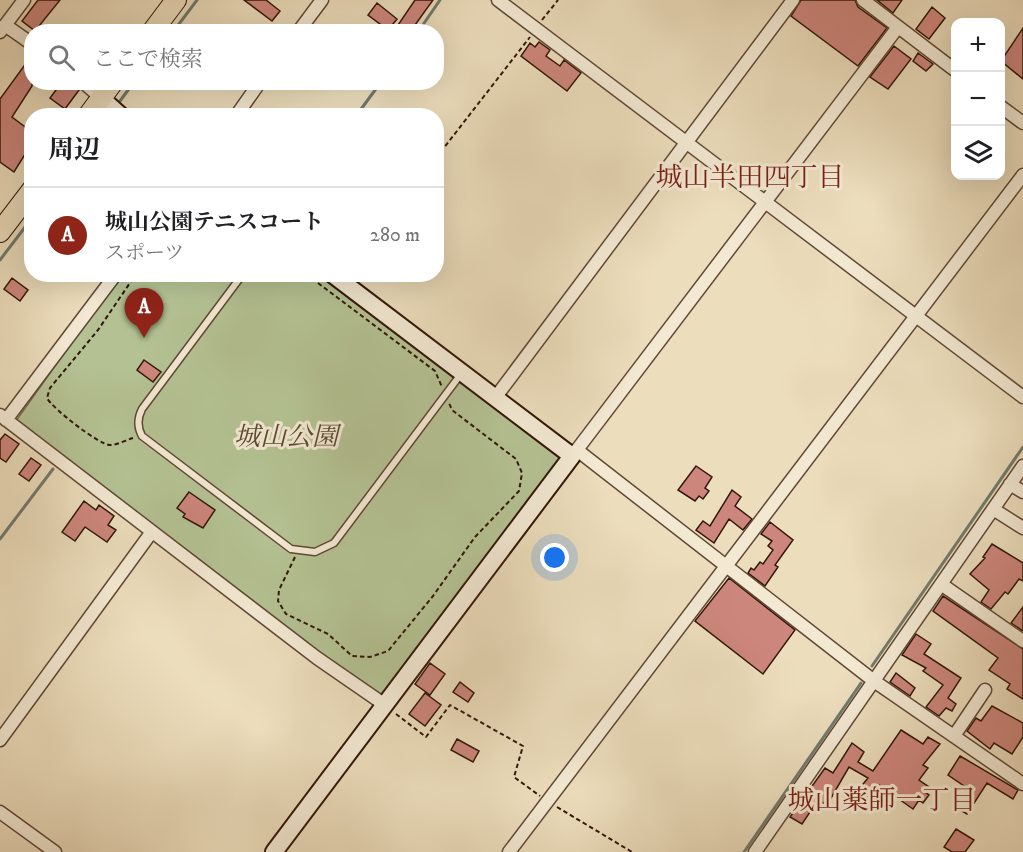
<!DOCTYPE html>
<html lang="ja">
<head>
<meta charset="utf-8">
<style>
  :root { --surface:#fff; --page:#f2f2f2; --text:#202124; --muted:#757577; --line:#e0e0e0; --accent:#8f2418 }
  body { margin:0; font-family:"IM FELL DW Pica","Noto Serif JP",serif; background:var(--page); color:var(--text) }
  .controls { position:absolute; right:18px; top:18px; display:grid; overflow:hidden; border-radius:12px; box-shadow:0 6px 24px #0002 }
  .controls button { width:54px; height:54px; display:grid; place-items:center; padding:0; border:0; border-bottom:2px solid var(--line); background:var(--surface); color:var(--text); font:30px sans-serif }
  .you { position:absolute; left:555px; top:558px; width:21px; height:21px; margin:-15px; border:4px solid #fff; border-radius:50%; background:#1a73e8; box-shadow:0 0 0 9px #1a73e833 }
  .badge { display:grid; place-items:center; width:39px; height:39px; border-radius:50%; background:var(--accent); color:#fff; font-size:20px; font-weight:700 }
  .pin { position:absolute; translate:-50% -50px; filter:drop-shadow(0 2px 3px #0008) }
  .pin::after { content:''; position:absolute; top:32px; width:21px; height:18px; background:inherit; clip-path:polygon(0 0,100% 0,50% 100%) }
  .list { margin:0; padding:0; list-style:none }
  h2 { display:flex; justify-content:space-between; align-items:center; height:78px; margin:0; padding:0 24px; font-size:26px }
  h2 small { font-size:20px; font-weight:400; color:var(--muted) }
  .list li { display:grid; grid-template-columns:39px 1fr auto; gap:18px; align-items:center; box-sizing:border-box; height:96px; padding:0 24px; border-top:2px solid var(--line) }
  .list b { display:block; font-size:22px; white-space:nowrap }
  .list p { margin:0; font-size:20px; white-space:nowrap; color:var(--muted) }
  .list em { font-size:20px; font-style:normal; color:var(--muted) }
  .icon { flex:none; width:33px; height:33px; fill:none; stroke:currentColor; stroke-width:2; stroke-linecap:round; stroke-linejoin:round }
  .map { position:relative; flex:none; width:1023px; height:852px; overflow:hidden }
  .search { position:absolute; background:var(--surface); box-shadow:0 6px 24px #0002; left:24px; top:24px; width:420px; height:66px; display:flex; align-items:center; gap:15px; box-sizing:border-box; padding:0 21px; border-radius:24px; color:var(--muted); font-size:22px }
  .panel { position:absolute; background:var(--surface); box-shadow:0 6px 24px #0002; left:24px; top:108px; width:420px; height:174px; border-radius:24px }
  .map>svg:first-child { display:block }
  .green { fill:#b4c293; stroke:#736c4e; stroke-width:1.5 }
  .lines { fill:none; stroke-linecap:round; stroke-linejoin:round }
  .stream { stroke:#707a6e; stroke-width:3 }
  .building { fill:#cd867c; stroke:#321609; stroke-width:1.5 }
  .lane-casing { stroke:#604836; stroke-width:9 }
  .street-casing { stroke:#604836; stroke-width:15 }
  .secondary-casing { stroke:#321609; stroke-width:20 }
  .primary-casing { stroke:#321609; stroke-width:22 }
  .path { stroke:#321609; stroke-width:2; stroke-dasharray:4.5 3; stroke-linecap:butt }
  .lane { stroke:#f3e9d3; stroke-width:6 }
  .street { stroke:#f3e9d3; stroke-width:12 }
  .secondary { stroke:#f3e9d3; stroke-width:16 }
  .primary { stroke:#ecddbc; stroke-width:20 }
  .labels { text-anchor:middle; stroke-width:6; stroke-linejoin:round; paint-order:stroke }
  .park-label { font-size:26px; font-style:italic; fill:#594a32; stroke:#f3e9d3 }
  .neighbourhood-label { font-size:27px; fill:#7a1f14; stroke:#f3e9d3 }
</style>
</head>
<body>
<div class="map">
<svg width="1023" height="852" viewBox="0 0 1023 852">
  <rect width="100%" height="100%" fill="#ecddbc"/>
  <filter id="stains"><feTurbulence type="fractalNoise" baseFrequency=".00333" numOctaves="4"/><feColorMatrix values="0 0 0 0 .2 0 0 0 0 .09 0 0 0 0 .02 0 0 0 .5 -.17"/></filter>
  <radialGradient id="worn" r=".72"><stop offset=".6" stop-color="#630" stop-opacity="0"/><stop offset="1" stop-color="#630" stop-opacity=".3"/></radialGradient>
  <path class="green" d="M120,275H332L572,456L385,705L13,425Z"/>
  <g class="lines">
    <path class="stream" d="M173,32L197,0
      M418,32L440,0
      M120,101L134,82
      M356,116L381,82
      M0,260L32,218
      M0,539L53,469
      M872,666L1023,447
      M744,852L861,683"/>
  </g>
  <path class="building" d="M38,0H60L35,31L22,21Z
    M244,0H266L280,11L272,21Z
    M415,0H433L410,32H407L398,25Z
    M801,0H855L858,7L887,28L858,66L791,16Z
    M877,0H902L893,13Z
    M377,3L397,19L388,30L368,15Z
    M932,7L945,18L929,39L916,29Z
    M1023,28V79L1001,61Z
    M539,42L550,50L546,56L560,66L564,60L581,73L567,91L521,56L530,43L535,47Z
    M894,46L911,59L888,89L870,77Z
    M918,53L933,64L926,71L913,61Z
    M32,55V86L12,117L32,132V143L14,172L0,162V99Z
    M47,82H70L79,90L65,109L50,98L56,90Z
    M12,278L28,290L20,301L4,289Z
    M144,360L161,372L153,382L137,370Z
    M5,434L19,444L6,462L0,458V440Z
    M31,458L41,465L29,481L19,474Z
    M696,466L712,477L705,488L709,491L703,499L699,496L695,501L678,490Z
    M732,490L741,497L735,506L752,519L743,530L729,519L714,543L696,530L703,521L710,526Z
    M189,492L215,510L203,528L183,517L185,514L177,508Z
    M84,501L96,510L99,505L114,516L108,525L116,530L107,542L85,527L75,541L62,532Z
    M770,522L793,540L775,565L778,567L765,586L748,573L751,568L754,570L760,562L763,564L773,550L768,546L772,541L761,534Z
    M992,544L1023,563V581L1019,579L1008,594L1005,592L991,609L981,602L989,590L970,574L985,558L983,557Z
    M729,578L795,630L763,674L695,621Z
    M943,596L1023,649V699L1007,689L1010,684L989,670L998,658L933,611Z
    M1023,607V631L1011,623Z
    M916,634L931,644L924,654L961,678L948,698L956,704L952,711L946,708L939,716L926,707L943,685L923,671L926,668L902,655Z
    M430,663L445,674L430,695L415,684Z
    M896,673L915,688L910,696L890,682Z
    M460,682L474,693L468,702L453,692Z
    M425,693L441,705L425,726L409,714Z
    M992,706L1023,723V737L1012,754L994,743L990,749L967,731L976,718L981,721Z
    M901,730L923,744L928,737L940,744L923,765L928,768L919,780L929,787L925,792L929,795L923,803L919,800L913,809L879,785L869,797L859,789L868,778L849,767L827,805L818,800L802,824L790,817L825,768L833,773L852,743L864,752L858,762L873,771Z
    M457,739L479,751L473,762L451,750Z
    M960,756L1018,790L1013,799L987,783L967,814L960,810L970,790L948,775Z
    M956,829L974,840L965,852H952L944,847Z"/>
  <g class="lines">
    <defs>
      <path id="lane" d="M243,274L142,409C137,419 137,427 142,436L291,549L315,552L334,543L461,374"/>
      <path id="street" d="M498,0L1023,397
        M863,0L956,71
        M5,25L32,44
        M0,32L24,0
        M298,32L322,0
        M83,82L101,98
        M1000,106L1023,123
        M236,116L260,82
        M495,398L793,0
        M0,415L317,658L385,705
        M6,420L116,274
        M577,450L874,681L1023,784
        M573,455L898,27
        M1010,484L1023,492
        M993,509L1023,528
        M941,584L1023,641
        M954,736L985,690
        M0,740L151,533
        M0,812L55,852
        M509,852L1023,175
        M755,852L1023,466"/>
      <path id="secondary" d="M101,98L121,116
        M274,852L572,456L332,274"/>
      <path id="primary" d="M152,32L176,0
        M88,116L113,82
        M0,232L32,190"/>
    </defs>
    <use href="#lane" class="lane-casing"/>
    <use href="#street" class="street-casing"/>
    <use href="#secondary" class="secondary-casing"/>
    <use href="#primary" class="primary-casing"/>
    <path class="path" d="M542,20L558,0
      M436,158L530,37
      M306,274L435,371L442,387
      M133,438C126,440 117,445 110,445C99,445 52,408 47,398L50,388L98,330L136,274
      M295,557L279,590L278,601L286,614L328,634L352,656L370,657L388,651L433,596L475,537L519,491L522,473L516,459L452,410L449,403
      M396,714L426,737L450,705L523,746L514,777L540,796
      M557,807L632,852"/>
    <use href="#lane" class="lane"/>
    <use href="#street" class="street"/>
    <use href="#secondary" class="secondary"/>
    <use href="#primary" class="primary"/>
  </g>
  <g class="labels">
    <g class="park-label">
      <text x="286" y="445">城山公園</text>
    </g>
    <g class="neighbourhood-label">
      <text x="750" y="186">城山半田四丁目</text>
      <text x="882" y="809">城山薬師一丁目</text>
    </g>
  </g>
  <rect width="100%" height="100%" filter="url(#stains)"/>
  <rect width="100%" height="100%" fill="url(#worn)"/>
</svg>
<div class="controls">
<button>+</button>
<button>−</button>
<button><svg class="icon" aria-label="layers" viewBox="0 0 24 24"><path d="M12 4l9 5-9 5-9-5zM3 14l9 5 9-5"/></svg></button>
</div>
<div class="you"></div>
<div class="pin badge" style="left:144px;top:338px">A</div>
<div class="search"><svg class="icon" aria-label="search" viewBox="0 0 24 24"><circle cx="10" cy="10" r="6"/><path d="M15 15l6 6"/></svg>ここで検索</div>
<section class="panel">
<h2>周辺<small></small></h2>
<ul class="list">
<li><span class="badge">A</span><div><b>城山公園テニスコート</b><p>スポーツ</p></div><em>280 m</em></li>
</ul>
</section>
</div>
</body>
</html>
